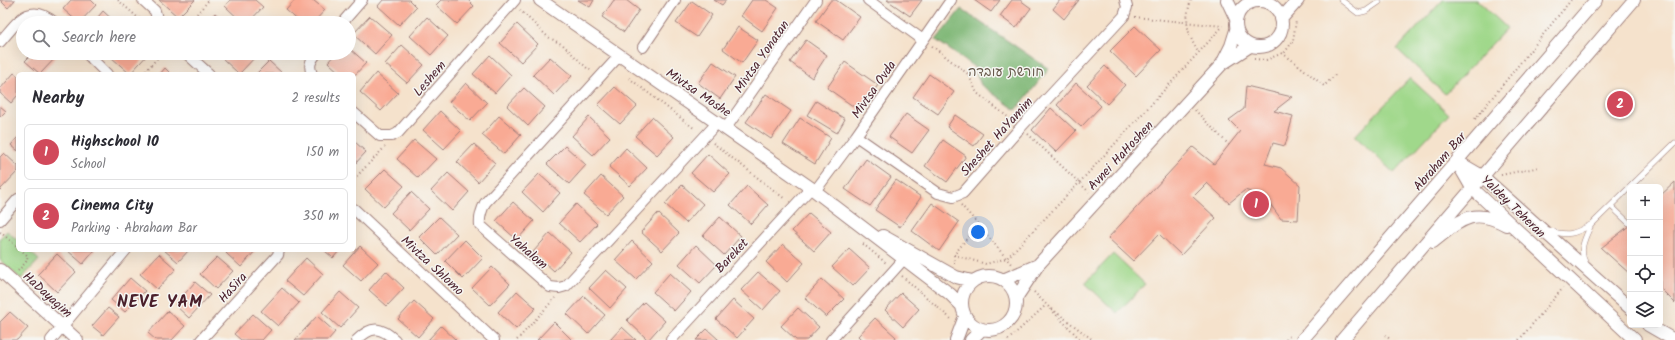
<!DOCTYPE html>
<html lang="en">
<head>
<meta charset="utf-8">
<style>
  :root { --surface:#fff; --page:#f7f7f7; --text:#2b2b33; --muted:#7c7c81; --line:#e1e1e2; --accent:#d1495b }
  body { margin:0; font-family:Kalam,"Playpen Sans Hebrew",sans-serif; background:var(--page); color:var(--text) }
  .controls { position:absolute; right:12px; bottom:12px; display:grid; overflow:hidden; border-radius:6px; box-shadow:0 4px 16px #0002 }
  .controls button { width:36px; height:36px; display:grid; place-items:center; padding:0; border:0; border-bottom:1px solid var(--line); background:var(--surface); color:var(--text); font:20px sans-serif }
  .you { position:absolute; left:978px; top:232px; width:14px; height:14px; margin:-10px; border:3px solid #fff; border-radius:50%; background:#1a73e8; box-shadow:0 0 0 6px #1a73e833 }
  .badge { display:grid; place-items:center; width:26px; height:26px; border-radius:50%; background:var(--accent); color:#fff; font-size:13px; font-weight:700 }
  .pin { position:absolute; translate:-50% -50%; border:2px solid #fff; box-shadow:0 1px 4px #0006 }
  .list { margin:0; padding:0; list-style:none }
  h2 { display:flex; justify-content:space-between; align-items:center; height:52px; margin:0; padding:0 16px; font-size:17px }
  h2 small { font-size:13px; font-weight:400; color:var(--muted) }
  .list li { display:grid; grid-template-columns:26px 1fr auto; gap:12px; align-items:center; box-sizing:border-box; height:56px; margin:0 8px 8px; padding:0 8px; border:1px solid var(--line); border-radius:6px }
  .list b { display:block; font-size:15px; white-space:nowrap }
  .list p { margin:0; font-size:13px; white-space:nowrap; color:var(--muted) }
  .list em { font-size:13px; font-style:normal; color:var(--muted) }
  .icon { flex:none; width:22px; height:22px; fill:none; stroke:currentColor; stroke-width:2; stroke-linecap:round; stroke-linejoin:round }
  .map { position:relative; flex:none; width:1675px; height:340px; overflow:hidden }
  .search { position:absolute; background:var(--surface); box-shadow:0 4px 16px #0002; left:16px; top:16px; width:340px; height:44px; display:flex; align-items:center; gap:10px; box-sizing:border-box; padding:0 14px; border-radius:22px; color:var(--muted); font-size:15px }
  .panel { position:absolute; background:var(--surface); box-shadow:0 4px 16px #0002; left:16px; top:72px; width:340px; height:180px; border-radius:6px }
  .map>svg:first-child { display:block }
  .green { fill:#a0d88b; stroke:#757c5b }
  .forest { fill:#80b877; stroke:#656c51 }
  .building { fill:#f9aa94 }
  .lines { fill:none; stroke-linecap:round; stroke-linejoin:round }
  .service-casing { stroke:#a0807c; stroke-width:6 }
  .minor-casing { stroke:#a0807c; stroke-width:12 }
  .tertiary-casing { stroke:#a0807c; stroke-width:14 }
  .path { stroke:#a0807c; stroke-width:2; stroke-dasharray:1 3; stroke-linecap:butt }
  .service { stroke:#fff; stroke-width:5 }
  .minor { stroke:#fff; stroke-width:10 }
  .tertiary { stroke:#fff; stroke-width:12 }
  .labels { text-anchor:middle; stroke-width:3; stroke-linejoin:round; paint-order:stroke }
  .street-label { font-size:13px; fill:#4a1f2b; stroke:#f6f6f2 }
  .park-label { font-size:13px; fill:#645648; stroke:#f6f6f2 }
  .district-label { font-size:17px; font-weight:bold; letter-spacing:1px; fill:#4a1f2b; stroke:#f6f6f2 }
</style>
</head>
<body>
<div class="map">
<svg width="1675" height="340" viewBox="0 0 1675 340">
  <rect width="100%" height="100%" fill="#f6f6f2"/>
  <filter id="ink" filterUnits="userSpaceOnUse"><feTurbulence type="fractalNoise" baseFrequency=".025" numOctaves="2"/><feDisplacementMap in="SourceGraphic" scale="8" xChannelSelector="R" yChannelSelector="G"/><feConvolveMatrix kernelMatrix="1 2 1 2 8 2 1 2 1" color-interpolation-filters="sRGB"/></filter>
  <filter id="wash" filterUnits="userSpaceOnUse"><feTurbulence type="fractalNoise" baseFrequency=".012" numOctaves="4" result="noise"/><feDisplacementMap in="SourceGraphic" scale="16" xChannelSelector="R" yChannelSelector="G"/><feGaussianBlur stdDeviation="0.9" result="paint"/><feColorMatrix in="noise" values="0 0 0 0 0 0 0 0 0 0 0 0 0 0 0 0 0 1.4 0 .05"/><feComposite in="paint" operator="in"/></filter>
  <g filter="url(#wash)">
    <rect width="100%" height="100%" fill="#f5e2cc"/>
    <path class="green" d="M1443,0H1477L1507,28L1445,94L1397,49Z
      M1410,78L1449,114L1394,173L1355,136Z
      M7,231L18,241V250H28L39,260L21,279L0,260V238Z
      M1113,254L1145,284L1117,313L1085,283Z"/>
    <path class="forest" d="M961,9L1049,69L1016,110L981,85L974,67L936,40Z"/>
    <g id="blocks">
      <path class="building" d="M0,0H15L8,8Z
        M71,0H91L96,5L79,23L63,9Z
        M159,0H195L178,17Z
        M230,0H255L263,7L248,23H243L225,6Z
        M295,0H313L325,10L313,23H301L286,10Z
        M383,0H409L416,7L399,25L378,6Z
        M441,0H468L474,6L457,24L436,5Z
        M578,0H594L590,7Z
        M614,0H626L639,10L624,32L602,17Z
        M714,0H726L722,5Z
        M752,0H766L778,8L762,31L741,16Z
        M831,0H836L860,17L843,40L816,21Z
        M887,0H922L910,16Z
        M974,0H1000L991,12Z
        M1012,0H1020L1031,8L1016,28L1000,16Z
        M1060,0H1079L1064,19L1053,9Z
        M692,1L712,15L697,37L676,23Z
        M103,11L116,23H93Z
        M215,13L226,23H205Z
        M370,16L392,35L375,54L353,34Z
        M427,17L448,36L431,55L410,36Z
        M517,24L538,44L521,62L500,43Z
        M1135,26L1161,50L1136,76L1110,51Z
        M738,27L758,40L742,63L723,49Z
        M806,40L827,55L812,78L790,62Z
        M402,45L424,65L407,83L385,64Z
        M349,48L366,63L354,76V74H341L328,62L336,53H349Z
        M33,53H56L58,55L40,74L25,61Z
        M114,53H149L130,74L111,57Z
        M225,53H259L239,74L221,57Z
        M490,55L511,75L495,93L473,74Z
        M550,57L572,76L554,95L533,75Z
        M269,61L283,74H256Z
        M713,62L735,77L720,99L698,83Z
        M845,62L878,85L860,111L827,88Z
        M1105,66L1125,85L1107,104L1087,85Z
        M165,68L171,74H160Z
        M14,73L18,76V95L11,103L0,93V89Z
        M376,73L398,93L381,111L360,92Z
        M929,74L954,92L938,114L913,97Z
        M466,83L487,103L470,121L449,102Z
        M1076,83L1101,106L1081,127L1057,105Z
        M1246,86L1292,97L1274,111L1293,116L1285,146L1273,143L1265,164L1281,168L1300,185L1298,220L1281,219L1265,197L1245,190L1229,203L1207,183L1193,197L1216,218L1181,255L1159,234L1133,261L1108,238L1193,147L1214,164L1240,131L1229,120L1244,109Z
        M615,87L637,106L620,124L598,105Z
        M524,88L545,107L528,126L507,106Z
        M766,94L791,111L771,139L746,122Z
        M816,101L845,119L837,133L807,115Z
        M0,106L6,111L0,117Z
        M1051,108L1076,131L1056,152L1032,130Z
        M440,111L461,131L444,149L423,130Z
        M906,114L929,130L912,153L889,137Z
        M955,115L983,134L974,146L947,127Z
        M499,116L521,135L504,154L482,135Z
        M589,117L610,137L593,155L572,136Z
        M652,117L674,137L657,155L635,136Z
        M800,118L831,138L815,164L783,144Z
        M18,137V151L11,145Z
        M414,140L436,159L418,178L397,159Z
        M943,140L966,156L947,182L925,166Z
        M354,141L366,152L354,165Z
        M474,144L495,163L478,182L457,162Z
        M565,146L586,165L569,184L547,164Z
        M626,148L647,168L630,186L609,167Z
        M4,153L18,166V171L0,190V157Z
        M708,154L730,174L713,192L691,173Z
        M866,159L891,177L870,206L845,189Z
        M385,169L404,186L384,207L365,189Z
        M448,173L469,192L452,211L431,191Z
        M539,174L560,193L543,212L522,192Z
        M601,176L623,196L606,214L584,195Z
        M896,180L921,197L900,227L875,210Z
        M1675,182V303L1660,288V196Z
        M682,185L703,204L686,223L665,204Z
        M747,186L768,205L751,224L730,205Z
        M411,192L429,209L409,230L391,213Z
        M513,202L534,221L517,240L496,221Z
        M932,203L959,222L939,251L912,231Z
        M576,204L597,224L580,242L559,223Z
        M658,213L679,233L662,251L641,232Z
        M809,213L831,232L814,251L792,231Z
        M439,217L457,234L437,255L419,237Z
        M720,217L741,236L724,255L703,236Z
        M1630,225V274L1601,248Z
        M550,233L571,252L554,271L533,252Z
        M465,240L483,258L463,279L445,261Z
        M632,241L653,261L636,279L615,260Z
        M783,244L804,263L787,282L766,262Z
        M696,245L717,265L700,283L679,264Z
        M360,246L378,263L361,281L343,265Z
        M849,249L870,268L853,286L832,267Z
        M67,250H95L83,264Z
        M164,250H189L178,262Z
        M229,250H256L241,267L226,253Z
        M324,250H340L333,258Z
        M57,254L76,272L57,292L38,274Z
        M159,254L176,269L157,289L140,274Z
        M217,257L233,271L216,289L200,274Z
        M306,258L323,274L303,296L285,281Z
        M492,267L510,284L490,305L472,288Z
        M606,270L627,289L610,308L589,288Z
        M386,271L404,288L387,306L369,290Z
        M758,272L780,291L763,310L741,290Z
        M670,273L691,292L674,311L653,292Z
        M130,278L145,291L125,312L111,300Z
        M822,279L844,299L826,317L805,298Z
        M195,282L210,295L189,318L175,305Z
        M282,288L299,303L278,326L261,311Z
        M517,291L536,308L516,329L498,312Z
        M340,292L358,308L340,328L322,312Z
        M901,293L919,309L903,327L885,310Z
        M584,296L605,315L588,334L567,314Z
        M733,300L754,319L737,338L716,319Z
        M414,301L434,319L418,337L398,319Z
        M644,302L665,321L648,340L627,320Z
        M108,308L119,317L103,335L92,326Z
        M798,308L819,327L807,340H796L781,326Z
        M168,311L185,326L172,340H156L148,333Z
        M10,312L28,328L17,340H0V322Z
        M253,314L271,330L262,340H241L234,334Z
        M317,316L335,332L328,340H295Z
        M875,318L896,337L894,340H862L858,336Z
        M554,322L572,340H537Z
        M441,326L456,340H428Z
        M622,327L636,340H610Z
        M707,329L719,340H696Z"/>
    </g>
  </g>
  <g filter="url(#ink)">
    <use href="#blocks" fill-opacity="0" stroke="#a0807c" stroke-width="1"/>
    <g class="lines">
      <defs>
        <path id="service" d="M1341,0L1358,13L1366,11L1379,2
          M1611,206L1630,224
          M1549,230C1567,237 1575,234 1592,224L1675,143
          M1586,264C1578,250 1585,238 1591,225"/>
        <path id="minor" d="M143,0L155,11L158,23
          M868,0L923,40
          M342,23L362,0
          M0,42C17,23 29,0 55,23
          M643,47L675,0
          M86,53L107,74
          M186,53L209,74
          M620,55L485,203C481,211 479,217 480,225L550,287L559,288L566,286L718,122
          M312,74C308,65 311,60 317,53
          M354,113L380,136H392L398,133L515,0
          M726,128L816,0
          M856,136L938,193L953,197L963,193L1021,127L1124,16L1127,7L1125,0
          M815,191L856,136L951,0
          M354,209L494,340
          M0,220L18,199
          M51,340L126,250
          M201,340L278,255L279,250
          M357,340C372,325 381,327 395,340
          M671,340L811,188
          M831,340L904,259"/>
        <path id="tertiary" d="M540,0L811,188L950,294L961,305
          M1227,0L1236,19
          M1236 24a23 23 0 1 1 46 0a23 23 0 1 1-46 0Z
          M1281,19L1298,0
          M1222,64L1231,46L1236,30
          M1457,162L1472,188L1635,340
          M1458,162L1482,176L1630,308
          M883,236L956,277L972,281
          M1433,242C1460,221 1472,206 1506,225
          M0,270L77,340
          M962 303a27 27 0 1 1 54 0a27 27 0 1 1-54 0Z
          M1003,280L1038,265
          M1016,298L1038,265L1222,64L1250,46
          M1648,325L1674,340
          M956,340L965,316
          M971,340L982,329
          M1302,340L1596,0
          M1342,340L1634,0"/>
      </defs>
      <use href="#service" class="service-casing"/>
      <use href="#minor" class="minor-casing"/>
      <use href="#tertiary" class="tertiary-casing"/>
      <path class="path" d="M118,0L137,17L146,21
        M1191,0C1184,21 1187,33 1198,52
        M520,10L548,37L563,45L588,69H591
        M1135,17L1222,26
        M189,23L209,0
        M932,46L968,74L977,93L1013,121
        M1282,53L1296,63L1324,86L1336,74
        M1254,59L1266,60L1285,52L1293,41L1296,21
        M143,74L162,53
        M629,78L695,129
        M1195,110L1229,145
        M1475,119L1571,0
        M1028,134L1089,192
        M713,143L785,199
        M1501,175L1540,167
        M354,179L385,147
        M961,205L978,224L1011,264
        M0,232L18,247
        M863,244L886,263
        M954,255L986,264L1007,258L1079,183L1223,26
        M955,264L954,255L978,224
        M18,271L26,262L28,256L21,250
        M902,276L951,319
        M1034,292L1081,340
        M1052,309L1093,340
        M1385,335L1391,340
        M517,340L555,298
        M1008,340L1046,305
        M1286,340L1290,335
        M1519,340L1563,288"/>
      <use href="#service" class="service"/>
      <use href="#minor" class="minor"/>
      <use href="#tertiary" class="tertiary"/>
    </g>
  </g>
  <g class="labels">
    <g class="street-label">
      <text transform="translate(761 56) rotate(-55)" y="5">Mivtsa Yonatan</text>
      <text transform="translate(429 78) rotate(-49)" y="5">Leshem</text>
      <text transform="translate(873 89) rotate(-55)" y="5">Mivtsa Ovda</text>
      <text transform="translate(699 92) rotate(34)" y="5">Mivtsa Moshe</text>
      <text transform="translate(996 136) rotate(-48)" y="5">Sheshet HaYamim</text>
      <text transform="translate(1120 155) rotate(-47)" y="5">Avnei HaHoshen</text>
      <text transform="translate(1439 161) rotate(-49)" y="5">Abraham Bar</text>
      <text transform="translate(1514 206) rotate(44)" y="5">Yaldey Teheran</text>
      <text transform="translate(529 251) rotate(41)" y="5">Yahalom</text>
      <text transform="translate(731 255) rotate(-47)" y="5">Bareket</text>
      <text transform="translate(433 265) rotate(43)" y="5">Mivtza Shlomo</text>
      <text transform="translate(232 287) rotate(-48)" y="5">HaSira</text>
      <text transform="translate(48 294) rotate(42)" y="5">HaDayagim</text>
    </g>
    <g class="park-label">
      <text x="1006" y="76">חורשת עובדה</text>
    </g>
    <g class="district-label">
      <text x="160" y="307">NEVE YAM</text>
    </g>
  </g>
</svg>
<div class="controls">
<button>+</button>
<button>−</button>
<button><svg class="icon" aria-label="locate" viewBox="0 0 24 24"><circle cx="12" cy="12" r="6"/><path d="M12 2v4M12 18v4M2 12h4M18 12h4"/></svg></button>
<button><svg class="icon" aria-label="layers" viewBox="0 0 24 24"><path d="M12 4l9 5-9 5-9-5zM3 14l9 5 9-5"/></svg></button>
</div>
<div class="you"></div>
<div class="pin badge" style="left:1256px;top:204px">1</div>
<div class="pin badge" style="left:1620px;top:104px">2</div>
<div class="search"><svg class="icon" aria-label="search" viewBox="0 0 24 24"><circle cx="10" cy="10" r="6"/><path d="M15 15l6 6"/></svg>Search here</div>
<section class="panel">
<h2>Nearby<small>2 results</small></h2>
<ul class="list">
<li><span class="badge">1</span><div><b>Highschool 10</b><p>School</p></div><em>150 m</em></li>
<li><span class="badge">2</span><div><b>Cinema City</b><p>Parking · Abraham Bar</p></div><em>350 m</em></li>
</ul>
</section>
</div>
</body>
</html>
